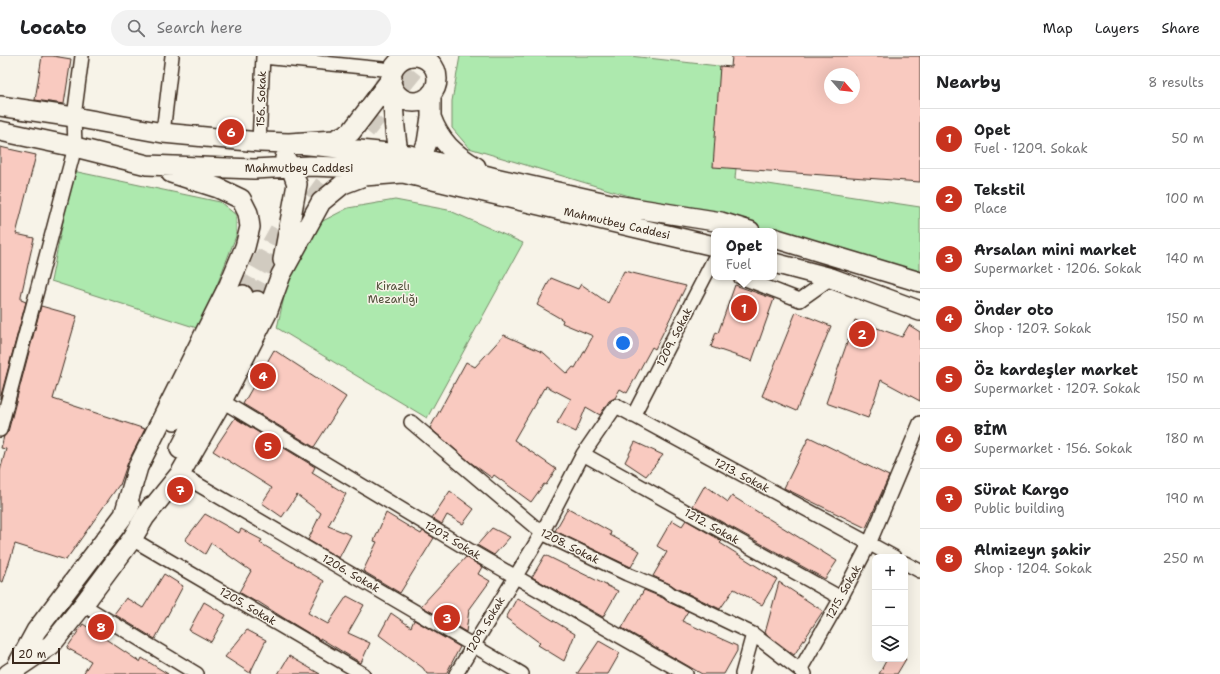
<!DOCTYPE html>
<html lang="en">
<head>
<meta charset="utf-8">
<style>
  :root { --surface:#fff; --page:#f2f2f2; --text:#202124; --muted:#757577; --line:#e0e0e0; --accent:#c8321e }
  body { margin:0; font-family:"Shantell Sans",sans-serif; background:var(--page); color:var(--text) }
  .controls { position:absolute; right:12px; bottom:12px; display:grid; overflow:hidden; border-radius:8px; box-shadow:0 4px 16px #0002 }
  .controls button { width:36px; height:36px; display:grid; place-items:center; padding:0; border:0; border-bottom:1px solid var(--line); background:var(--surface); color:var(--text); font:20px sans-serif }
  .compass { position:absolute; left:824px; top:12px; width:36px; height:36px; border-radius:50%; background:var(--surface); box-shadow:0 4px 16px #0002; rotate:118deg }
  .scale { position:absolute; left:12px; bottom:10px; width:48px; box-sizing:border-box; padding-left:4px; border:2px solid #3b2a1e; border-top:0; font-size:11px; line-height:14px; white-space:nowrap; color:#3b2a1e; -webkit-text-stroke:3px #f7f3e8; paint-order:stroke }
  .you { position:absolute; left:623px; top:287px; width:14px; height:14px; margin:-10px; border:3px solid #fff; border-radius:50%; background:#1a73e8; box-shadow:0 0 0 6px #1a73e833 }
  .badge { display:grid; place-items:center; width:26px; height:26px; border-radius:50%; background:var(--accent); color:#fff; font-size:13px; font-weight:700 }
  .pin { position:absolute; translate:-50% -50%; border:2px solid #fff; box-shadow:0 1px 4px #0006 }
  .popup { position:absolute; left:711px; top:172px; width:66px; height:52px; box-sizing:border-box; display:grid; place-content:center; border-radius:8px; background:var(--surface); filter:drop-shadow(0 1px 3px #0005); font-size:13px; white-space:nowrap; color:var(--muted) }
  .popup b { font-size:15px; color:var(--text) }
  .popup::after { content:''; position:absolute; left:50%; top:100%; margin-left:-8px; border:8px solid transparent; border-top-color:var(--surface) }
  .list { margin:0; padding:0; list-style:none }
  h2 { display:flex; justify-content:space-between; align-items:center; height:52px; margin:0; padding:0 16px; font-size:17px }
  h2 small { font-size:13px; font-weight:400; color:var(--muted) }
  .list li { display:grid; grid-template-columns:26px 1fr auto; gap:12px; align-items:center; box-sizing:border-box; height:60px; padding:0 16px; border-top:1px solid var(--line) }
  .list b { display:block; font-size:15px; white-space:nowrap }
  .list p { margin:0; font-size:13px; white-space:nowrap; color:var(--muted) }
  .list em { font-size:13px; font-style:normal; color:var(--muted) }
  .icon { flex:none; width:22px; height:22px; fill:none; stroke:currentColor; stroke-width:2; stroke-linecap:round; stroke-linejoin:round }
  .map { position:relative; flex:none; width:920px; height:618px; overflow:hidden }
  header { display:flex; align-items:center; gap:24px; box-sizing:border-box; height:56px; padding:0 20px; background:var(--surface); border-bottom:1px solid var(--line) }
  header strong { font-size:19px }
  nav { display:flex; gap:22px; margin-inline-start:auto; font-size:14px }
  .search { width:280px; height:36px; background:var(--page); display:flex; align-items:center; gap:10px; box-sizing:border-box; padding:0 14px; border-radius:22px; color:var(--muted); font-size:15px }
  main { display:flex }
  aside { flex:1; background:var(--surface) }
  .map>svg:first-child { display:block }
  .green { fill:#ade9ae; stroke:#748a66 }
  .building { fill:#f9cac0; stroke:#3b2a1e; fill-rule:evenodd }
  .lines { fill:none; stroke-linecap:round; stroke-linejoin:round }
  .secondary-tunnel { stroke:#d1cbc0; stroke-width:19; stroke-dasharray:19 10; stroke-linecap:butt }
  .minor-casing { stroke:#3b2a1e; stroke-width:16 }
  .secondary-casing { stroke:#3b2a1e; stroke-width:22 }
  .minor { stroke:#f7f3e8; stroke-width:13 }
  .secondary { stroke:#f7f3e8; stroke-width:19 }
  .labels { text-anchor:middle; stroke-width:3; stroke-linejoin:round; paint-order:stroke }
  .street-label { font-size:11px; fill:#3b2a1e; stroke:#f7f3e8 }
  .park-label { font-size:11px; fill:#52503b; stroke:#f7f3e8 }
</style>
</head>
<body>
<header>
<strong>Locato</strong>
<div class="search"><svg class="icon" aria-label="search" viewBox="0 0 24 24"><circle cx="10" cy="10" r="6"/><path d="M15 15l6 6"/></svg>Search here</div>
<nav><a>Map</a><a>Layers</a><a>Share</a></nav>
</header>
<main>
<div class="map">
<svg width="920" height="618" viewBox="0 0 920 618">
  <rect width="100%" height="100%" fill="#f7f3e8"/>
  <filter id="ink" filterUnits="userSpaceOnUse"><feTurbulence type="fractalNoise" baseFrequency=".025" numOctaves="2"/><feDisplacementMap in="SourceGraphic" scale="8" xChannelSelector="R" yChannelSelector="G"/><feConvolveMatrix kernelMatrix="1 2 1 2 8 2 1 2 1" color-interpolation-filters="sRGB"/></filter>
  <g filter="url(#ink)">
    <path class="green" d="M460,0H630L745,13L735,123L920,151V228L774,175H746L469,92L452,72V45Z
      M73,115L220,146L236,159V180L200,273L51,225Z
      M395,144L448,154L523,187L427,362L277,272L289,219L317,168L348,152Z"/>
    <path class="building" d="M42,0H53L71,3L64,48L35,44Z
      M732,0H920V126L713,111L720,10L731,11ZM830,18H854V42H830Z
      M0,91L36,99L16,178L34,182L21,240V244L26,246L0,343Z
      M624,215L686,230L655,293L652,291L627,337L620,333L615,342L609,345L600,359L586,351L576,376L557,367L571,343L546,330L545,333L544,332L514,384L556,413L546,429L544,428L531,446L494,419L492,422L470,406L430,372L466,306L475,311L504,279L544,297L567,318L573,311L575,312L593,280L562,267L563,264L537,249L551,222L578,233L581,228L608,247Z
      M735,229L774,243L752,305L711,291L716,276L718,277Z
      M41,250L77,260L53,343L145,373L128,406L120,429H119L66,504L15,488L3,526L0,525V415L6,393L1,392L4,380L8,376Z
      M796,256L831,270L796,355L762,340Z
      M855,264L902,281L909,269L920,276V345L881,324L868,362L826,347Z
      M274,294L346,341L314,391L243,348Z
      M235,362L315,411L312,417L346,438L328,470L351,479L339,502L308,484L321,457L297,439L282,461L262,447L272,432L213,395Z
      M809,381L889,420L866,472L784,432Z
      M635,386L663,399L646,420L625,406Z
      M705,429L728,446L732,440L837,505L825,523L693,450Z
      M450,435L474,453L463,468L447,459L442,468L432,462Z
      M568,452L611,476L610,479L640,495L631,511L555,475Z
      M386,457L421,478L423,475L434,482L400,537L363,515L377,486L374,485Z
      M205,458L239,477L241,473L262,484L260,487L324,525L308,557L328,568L347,540L364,549L348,577L370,587L361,607L320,582V584L282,561L257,545L256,546L239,536L251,515L211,487L205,498L185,484Z
      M672,464L682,470L686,464L722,485L720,487L777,523L762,549L734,533L720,553L676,532L670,528L653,520L667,496L657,490Z
      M492,472L510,481L494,499L477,489Z
      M545,499L618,535L603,561L532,521Z
      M466,501L482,511L478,518L490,525L469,554L466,576L421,550Z
      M164,518L183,530L155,583L114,558L126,542L143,552Z
      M779,526L823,555L794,599L765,577Z
      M644,534L663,542L668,546L688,555L682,565L737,590V595L724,618H702L622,572Z
      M517,542L575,578L564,605L538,589L540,587L506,562Z
      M204,546L226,559L211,586L189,574Z
      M391,557L411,571L414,564L460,591L446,618H427L423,612L379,579Z
      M83,568L140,606L142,602L168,618H83L91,605L67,592Z
      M247,574L266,584L250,617L225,601Z
      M599,585L620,597L608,618H577Z
      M289,600L320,618H278Z
      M887,603H906L897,618H879Z"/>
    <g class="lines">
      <path class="secondary-tunnel" d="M382,31L406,0
        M243,239L279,174
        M257,245L301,160L340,106L426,0"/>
      <defs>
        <path id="minor" d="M263,1L393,14
          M163,77L172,0
          M259,86L263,0
          M740,221L800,244L831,222
          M222,345L474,497L686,618
          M633,360L714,203
          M411,366L542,477L627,518L667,535L672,539L753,578L805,618
          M0,374L75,91L74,61L82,0
          M583,398L841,542
          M180,418L522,618
          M132,483L363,618
          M905,507L920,515
          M83,549L197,618
          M800,614L841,542L869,488L920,367
          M456,618L542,477L583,398L616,350L894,501
          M742,618L753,578"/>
        <path id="secondary" d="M391 23a23 23 0 1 1 46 0a23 23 0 1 1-46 0Z
          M392,30C394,56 394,83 401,109
          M0,50L74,61L163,77L259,86L289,87L334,84L351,76L392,22
          M431,61C440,86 454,98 476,111
          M0,75L75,91L147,109L254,113L310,110L365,112L403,117L714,190
          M289,87L409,99L495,122L615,149L721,166L750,175
          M774,182L920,226
          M283,204L297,128L291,111L285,102
          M774,207L831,222L920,255
          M175,364L243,239
          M180,393L257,245
          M124,459L138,411L229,229L245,191L250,171L248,157L241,143L218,132L171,117
          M145,461L180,418L222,345L267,257L281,219L321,146L343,128L364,120L403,117L415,110L421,102L427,87L431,61V38
          M17,610L36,575L124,459L130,449
          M8,618L51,589L83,549L132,483L151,451"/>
      </defs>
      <use href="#minor" class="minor-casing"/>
      <use href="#secondary" class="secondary-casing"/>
      <use href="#minor" class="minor"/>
      <use href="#secondary" class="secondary"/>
    </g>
  </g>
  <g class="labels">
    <g class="street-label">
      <text transform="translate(261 43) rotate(-88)" y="4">156. Sokak</text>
      <text x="299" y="116">Mahmutbey Caddesi</text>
      <text transform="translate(617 167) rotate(13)" y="4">Mahmutbey Caddesi</text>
      <text transform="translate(674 281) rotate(-63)" y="4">1209. Sokak</text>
      <text transform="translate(742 419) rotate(28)" y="4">1213. Sokak</text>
      <text transform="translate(712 470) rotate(29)" y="4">1212. Sokak</text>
      <text transform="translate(453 484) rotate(31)" y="4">1207. Sokak</text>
      <text transform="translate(570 490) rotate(27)" y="4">1208. Sokak</text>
      <text transform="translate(351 517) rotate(30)" y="4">1206. Sokak</text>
      <text transform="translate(843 536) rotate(-61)" y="4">1215. Sokak</text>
      <text transform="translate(248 550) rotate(30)" y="4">1205. Sokak</text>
      <text transform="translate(485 569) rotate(-59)" y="4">1209. Sokak</text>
    </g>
    <g class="park-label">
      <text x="393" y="234">Kirazlı<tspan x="393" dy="13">Mezarlığı</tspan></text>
    </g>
  </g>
</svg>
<div class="controls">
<button>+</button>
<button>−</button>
<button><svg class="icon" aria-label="layers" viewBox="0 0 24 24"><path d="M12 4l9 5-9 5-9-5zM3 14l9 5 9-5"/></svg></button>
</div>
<svg class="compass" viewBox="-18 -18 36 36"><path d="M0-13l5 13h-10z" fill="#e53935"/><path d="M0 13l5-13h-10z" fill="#757577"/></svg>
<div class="scale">20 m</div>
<div class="you"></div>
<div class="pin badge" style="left:744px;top:252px">1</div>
<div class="popup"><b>Opet</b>Fuel</div>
<div class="pin badge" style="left:862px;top:278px">2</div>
<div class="pin badge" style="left:447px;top:562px">3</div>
<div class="pin badge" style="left:263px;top:320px">4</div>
<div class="pin badge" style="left:268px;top:390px">5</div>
<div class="pin badge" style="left:231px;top:76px">6</div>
<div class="pin badge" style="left:180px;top:434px">7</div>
<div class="pin badge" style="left:101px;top:571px">8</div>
</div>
<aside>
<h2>Nearby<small>8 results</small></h2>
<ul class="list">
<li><span class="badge">1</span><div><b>Opet</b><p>Fuel · 1209. Sokak</p></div><em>50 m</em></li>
<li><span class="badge">2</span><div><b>Tekstil</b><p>Place</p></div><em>100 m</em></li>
<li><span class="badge">3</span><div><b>Arsalan mini market</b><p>Supermarket · 1206. Sokak</p></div><em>140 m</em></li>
<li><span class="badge">4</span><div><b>Önder oto</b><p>Shop · 1207. Sokak</p></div><em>150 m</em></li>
<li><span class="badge">5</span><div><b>Öz kardeşler market</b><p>Supermarket · 1207. Sokak</p></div><em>150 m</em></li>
<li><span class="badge">6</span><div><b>BİM</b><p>Supermarket · 156. Sokak</p></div><em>180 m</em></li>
<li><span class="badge">7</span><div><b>Sürat Kargo</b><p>Public building</p></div><em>190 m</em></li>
<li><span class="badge">8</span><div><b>Almizeyn şakir</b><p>Shop · 1204. Sokak</p></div><em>250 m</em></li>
</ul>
</aside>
</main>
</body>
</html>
